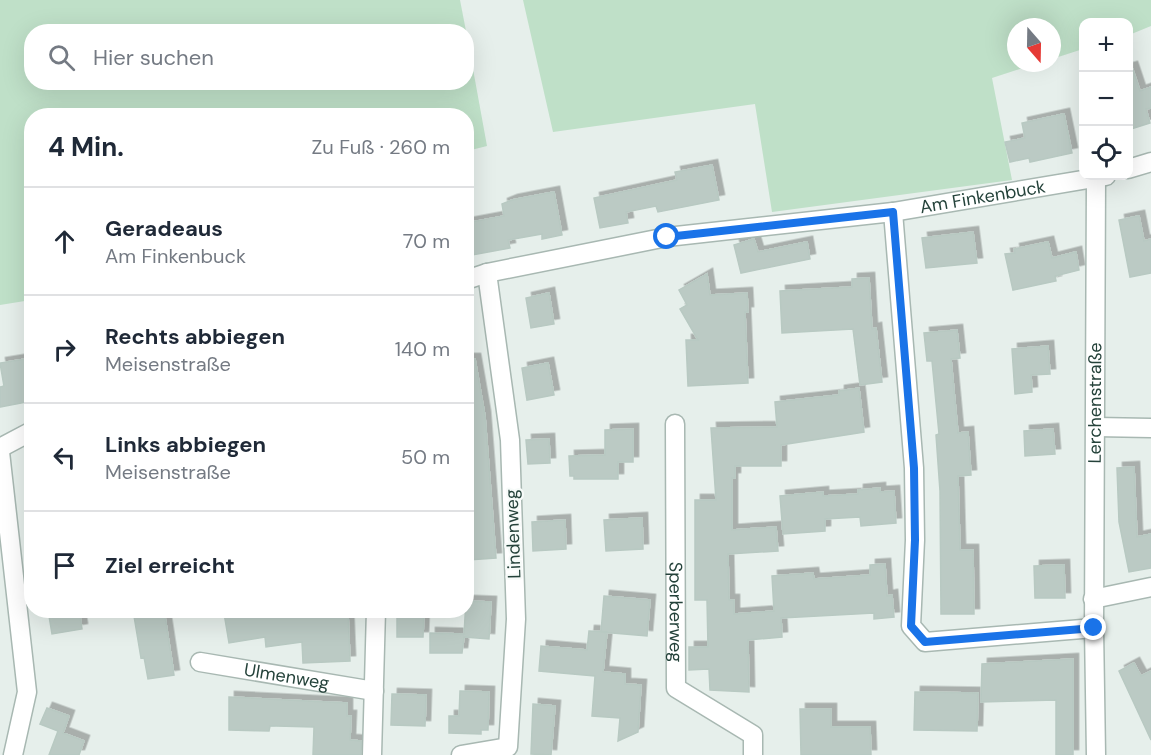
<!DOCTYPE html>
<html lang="de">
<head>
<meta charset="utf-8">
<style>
  :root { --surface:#fff; --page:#f2f2f3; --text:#1f2937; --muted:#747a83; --line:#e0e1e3 }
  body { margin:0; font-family:"DM Sans",sans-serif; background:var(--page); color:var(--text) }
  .controls { position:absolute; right:18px; top:18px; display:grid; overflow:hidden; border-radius:12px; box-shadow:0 6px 24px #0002 }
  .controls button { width:54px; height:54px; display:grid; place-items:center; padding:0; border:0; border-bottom:2px solid var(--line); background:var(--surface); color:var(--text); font:30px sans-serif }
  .compass { position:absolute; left:1007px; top:18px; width:54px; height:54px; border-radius:50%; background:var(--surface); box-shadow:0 6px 24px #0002; rotate:160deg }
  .stop { position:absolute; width:18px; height:18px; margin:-14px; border:4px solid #1a73e8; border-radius:50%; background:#fff }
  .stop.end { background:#1a73e8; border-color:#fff; box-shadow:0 2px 6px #0008 }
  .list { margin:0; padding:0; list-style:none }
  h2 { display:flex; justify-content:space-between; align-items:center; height:78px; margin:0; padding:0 24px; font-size:26px }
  h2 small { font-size:20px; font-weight:400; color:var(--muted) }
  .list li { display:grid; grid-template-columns:39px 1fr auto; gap:18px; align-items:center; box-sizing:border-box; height:108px; padding:0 24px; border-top:2px solid var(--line) }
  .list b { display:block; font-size:22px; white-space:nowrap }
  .list p { margin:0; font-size:20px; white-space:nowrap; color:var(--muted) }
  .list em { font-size:20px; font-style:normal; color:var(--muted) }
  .icon { flex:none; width:33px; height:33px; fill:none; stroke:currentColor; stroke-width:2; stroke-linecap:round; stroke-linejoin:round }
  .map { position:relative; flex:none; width:1151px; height:755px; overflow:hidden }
  .search { position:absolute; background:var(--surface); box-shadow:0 6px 24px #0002; left:24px; top:24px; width:450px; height:66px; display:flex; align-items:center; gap:15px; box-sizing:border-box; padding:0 21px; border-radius:24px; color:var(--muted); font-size:22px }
  .panel { position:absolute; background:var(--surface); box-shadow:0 6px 24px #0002; left:24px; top:108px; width:450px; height:510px; border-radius:24px }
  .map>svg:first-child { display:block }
  .green { fill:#bfe0c8 }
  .building { fill:#bbcac4; stroke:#b8c9c2; stroke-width:1.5; filter:url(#shadow) }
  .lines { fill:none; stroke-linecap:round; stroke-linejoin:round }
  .minor-casing { stroke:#a8b8b2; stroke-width:21 }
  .minor { stroke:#fff; stroke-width:18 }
  .route { stroke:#1a73e8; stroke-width:8 }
  .labels { text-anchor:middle; stroke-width:4.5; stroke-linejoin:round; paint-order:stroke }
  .street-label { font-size:18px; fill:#24423a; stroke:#f7fbf9 }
</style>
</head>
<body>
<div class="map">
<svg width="1151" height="755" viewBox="0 0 1151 755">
  <defs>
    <filter id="shadow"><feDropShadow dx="5.5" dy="-5.5" stdDeviation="0" flood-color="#0004"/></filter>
  </defs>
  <rect width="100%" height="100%" fill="#e6efeb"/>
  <path class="green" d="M0,0H460L466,31L32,32V82H466L467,36L487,146L467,151L466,116H32L31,300L0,305Z
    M523,0H1151V26L1129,35L1128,22H1084L1083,49L1052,59V27H1016V63H1038L992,78L1012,180L772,212L755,104L553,132Z"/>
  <path class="building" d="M1132,67L1140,91L1151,87V108L1146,109L1150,123L1128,130V68Z
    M1064,114L1072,153L1030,162L1029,158L1010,162L1005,142L1025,138L1022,123Z
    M712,165L719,200L658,212L656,206L626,212L628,223L600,228L594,198L677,180L675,172Z
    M554,192L562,235L542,239V234L508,240L510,248L466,256V223L504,216L502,204L512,200Z
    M1139,216L1144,241L1151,239V273L1130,277L1119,220Z
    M973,232L977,263L926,268L922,238Z
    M754,239L758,252L807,242L810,259L741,273L734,245Z
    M1048,242L1052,258L1076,252L1079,270L1055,276L1056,281L1013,290L1005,254L1015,253L1014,249Z
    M707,274L710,295L747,293L748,312H745L748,383L688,386L686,340H698L680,309L687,305L679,290Z
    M869,278L872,329L876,328L882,382L860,385L853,329L782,333L780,291L852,287V279Z
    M549,293L554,324L531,328L526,298Z
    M957,330L960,358L951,359L958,433L968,432L971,475L958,476L960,550H973L974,614H941L940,491L936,435L939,434L932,361H927L924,333Z
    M1048,346L1050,374L1031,375L1032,392L1015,394L1012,349Z
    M32,358V401L0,407V387L4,386L0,363Z
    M466,359H475L485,416L496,558L468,560L466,556Z
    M548,363L554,395L527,400L522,368Z
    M859,388L864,432L781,445V466H735V478H732V530L776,527L778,551L728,554L729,600H734V614L774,611L772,576L813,573L814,579L870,575V565L885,564L887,596L892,595L894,617L874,619V613L781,618L782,637L748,640L749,692L710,690L709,669L689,670V647H708L707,600H695V500H716L711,428L777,427L775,402L839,395V391Z
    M633,429V462H618V479H574V476H570L569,456L605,455V430Z
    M1053,429L1055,454L1025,456L1024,431Z
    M549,439L550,463L528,464L526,440Z
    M1134,467L1137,537L1151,534V568L1129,572L1119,522L1117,468Z
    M880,488V492L894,491L896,523L861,526L860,517L825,519V531L783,534L780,496L823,492V496L841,495L858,494V490Z
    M642,518L643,549L606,551L604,520Z
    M565,520L566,549L533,551L532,522Z
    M1064,565L1065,598H1035L1034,566Z
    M604,596L650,600L647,636L601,632Z
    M466,601L491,602L489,639L464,637L462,653H430V633L464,634Z
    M48,610H79L82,629L52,634Z
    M133,610H164L174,675L148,679L144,657L141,658Z
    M241,610L348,613L350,661L303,663L302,642L266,647L265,637L229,643L224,613Z
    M397,610H424L423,637H397Z
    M589,631L607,632L603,672L625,674V684L641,685L638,732L618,741L620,718L592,716L595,676L539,671L541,646L587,650Z
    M1073,659V755H1056V700L981,702L982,664Z
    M1134,663L1141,676L1151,671V740L1119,671Z
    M460,691L489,692L488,730H481V734L449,733V716H459Z
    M915,692L978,693L977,731L914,730Z
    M392,694L426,695L425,726L391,725Z
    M229,697L347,703V716H351L350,740L361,741V755H313L314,727L276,726H270L269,731L229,730Z
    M533,704L555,706L551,755L531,754Z
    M47,708L69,716L63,733L84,741L79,755H49L58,731L40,724Z
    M800,709H831V727H870L871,755H801Z"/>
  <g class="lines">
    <defs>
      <g id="minor">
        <path d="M1128,169L1151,162"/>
        <path d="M893,212L914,468L915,540L911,626L925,642L1094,628L1096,755"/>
        <path id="s1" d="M466,280L487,273L667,237L893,212L1106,176"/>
        <path id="s2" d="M675,424L676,688L753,735V755"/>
        <path d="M1096,427L1151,428"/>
        <path d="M0,448L32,431"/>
        <path d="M0,452L27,692L13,755"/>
        <path d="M1093,599L1151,587"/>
        <path id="s3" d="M1094,628L1096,178"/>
        <path id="s4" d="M200,662L374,691"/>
        <path d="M372,755L376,610"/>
        <path d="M461,755L508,747L516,619L510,440L487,273"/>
      </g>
    </defs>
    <use href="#minor" class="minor-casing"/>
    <use href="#minor" class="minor"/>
  </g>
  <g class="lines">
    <path class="route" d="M667,237L893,212L914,468L915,540L911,626L925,642L1094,628"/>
  </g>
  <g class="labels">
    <g class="street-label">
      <text dy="6" stroke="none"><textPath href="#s1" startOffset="524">Am Finkenbuck</textPath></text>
      <text dy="6" stroke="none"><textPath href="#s3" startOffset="225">Lerchenstraße</textPath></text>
      <text transform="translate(513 534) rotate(-92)" y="6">Lindenweg</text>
      <text dy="6" stroke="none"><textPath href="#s2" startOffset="188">Sperberweg</textPath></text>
      <text dy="6" stroke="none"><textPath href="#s4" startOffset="88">Ulmenweg</textPath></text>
    </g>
  </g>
</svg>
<div class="controls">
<button>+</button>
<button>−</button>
<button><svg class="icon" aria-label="locate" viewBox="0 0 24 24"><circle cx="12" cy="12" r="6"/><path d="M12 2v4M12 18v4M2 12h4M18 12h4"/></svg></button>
</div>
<svg class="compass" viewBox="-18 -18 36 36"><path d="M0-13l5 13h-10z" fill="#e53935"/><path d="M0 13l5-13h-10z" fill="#747a83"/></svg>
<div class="stop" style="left:667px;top:237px"></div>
<div class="stop end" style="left:1094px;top:628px"></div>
<div class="search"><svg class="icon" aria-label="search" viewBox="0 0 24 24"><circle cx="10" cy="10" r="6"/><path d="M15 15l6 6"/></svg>Hier suchen</div>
<section class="panel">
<h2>4 Min.<small>Zu Fuß · 260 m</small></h2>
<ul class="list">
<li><svg class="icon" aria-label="ahead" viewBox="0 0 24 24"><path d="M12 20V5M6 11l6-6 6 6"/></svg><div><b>Geradeaus</b><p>Am Finkenbuck</p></div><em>70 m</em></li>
<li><svg class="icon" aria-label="right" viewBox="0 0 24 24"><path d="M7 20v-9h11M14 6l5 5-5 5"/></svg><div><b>Rechts abbiegen</b><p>Meisenstraße</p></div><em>140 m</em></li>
<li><svg class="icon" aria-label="left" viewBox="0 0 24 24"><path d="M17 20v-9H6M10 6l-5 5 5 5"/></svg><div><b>Links abbiegen</b><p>Meisenstraße</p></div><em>50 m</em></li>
<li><svg class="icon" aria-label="arrive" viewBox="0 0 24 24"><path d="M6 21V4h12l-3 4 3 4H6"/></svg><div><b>Ziel erreicht</b></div></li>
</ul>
</section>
</div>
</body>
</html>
